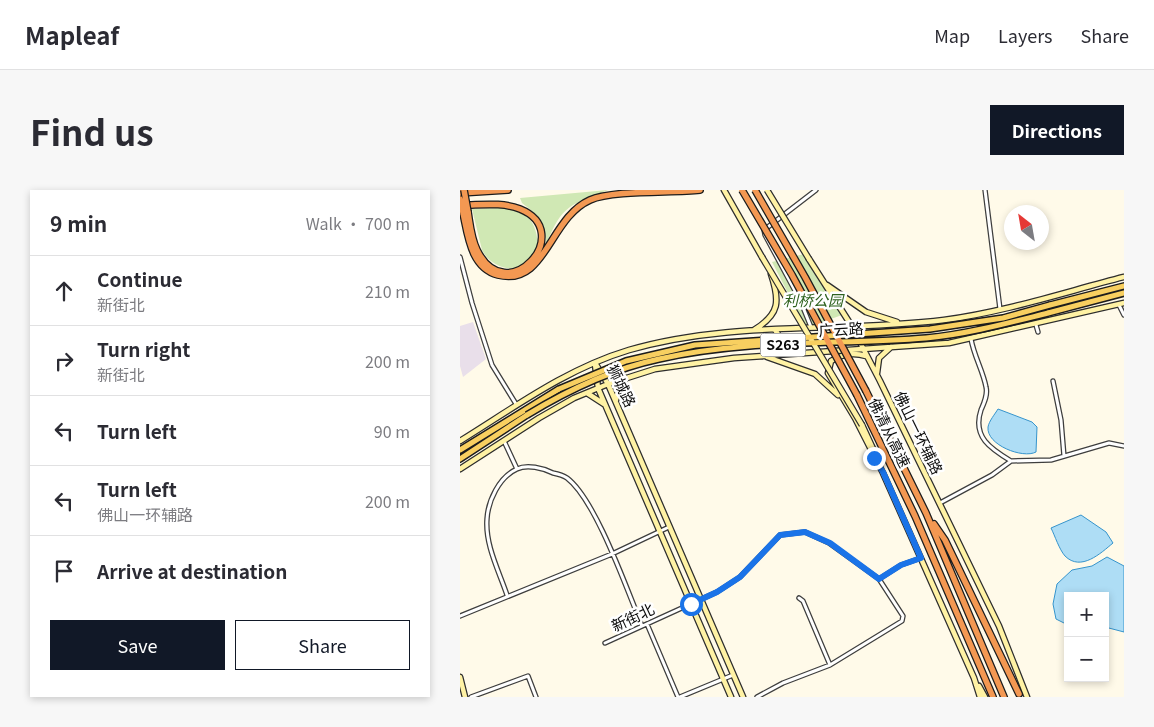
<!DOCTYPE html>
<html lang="en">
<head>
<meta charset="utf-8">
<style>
  :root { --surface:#fff; --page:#f7f7f7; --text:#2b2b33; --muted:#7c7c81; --line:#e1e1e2; --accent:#111827 }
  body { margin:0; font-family:Georgia,"Noto Sans SC",serif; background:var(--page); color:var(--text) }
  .controls { position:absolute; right:15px; bottom:15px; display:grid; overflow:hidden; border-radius:0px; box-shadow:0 2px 8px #0003 }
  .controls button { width:45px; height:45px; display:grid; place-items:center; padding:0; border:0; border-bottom:1px solid var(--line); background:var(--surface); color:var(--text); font:25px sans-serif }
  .compass { position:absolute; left:544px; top:15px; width:45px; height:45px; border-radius:50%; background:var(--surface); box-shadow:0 2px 8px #0003; rotate:329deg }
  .stop { position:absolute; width:15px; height:15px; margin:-11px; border:4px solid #1a73e8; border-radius:50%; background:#fff }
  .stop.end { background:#1a73e8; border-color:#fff; box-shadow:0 1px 5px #0008 }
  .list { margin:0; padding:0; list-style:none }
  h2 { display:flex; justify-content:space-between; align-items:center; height:65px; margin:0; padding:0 20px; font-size:21px }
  h2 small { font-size:16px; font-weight:400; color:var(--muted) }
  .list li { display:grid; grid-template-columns:32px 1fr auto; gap:15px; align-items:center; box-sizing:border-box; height:70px; padding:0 20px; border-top:1px solid var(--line) }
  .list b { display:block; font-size:19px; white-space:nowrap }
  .list p { margin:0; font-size:16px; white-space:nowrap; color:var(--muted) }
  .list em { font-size:16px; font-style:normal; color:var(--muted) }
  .actions { display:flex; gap:10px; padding:15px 20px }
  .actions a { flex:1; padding:11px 0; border:1px solid var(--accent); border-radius:0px; text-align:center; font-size:18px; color:var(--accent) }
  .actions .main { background:var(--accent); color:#fff }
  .icon { flex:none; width:28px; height:28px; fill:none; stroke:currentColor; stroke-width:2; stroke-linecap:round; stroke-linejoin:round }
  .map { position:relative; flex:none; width:664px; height:507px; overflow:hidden; border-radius:0px }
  header { display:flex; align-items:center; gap:30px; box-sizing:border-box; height:70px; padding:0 25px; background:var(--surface); border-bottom:1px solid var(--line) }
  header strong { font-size:24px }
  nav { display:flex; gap:28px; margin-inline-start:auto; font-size:18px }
  .intro { display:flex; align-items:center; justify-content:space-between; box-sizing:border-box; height:120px; padding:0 30px }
  h1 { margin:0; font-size:35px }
  .button { padding:12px 22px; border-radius:0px; background:var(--accent); color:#fff; font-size:18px; font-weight:700 }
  main { display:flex; gap:30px; padding:0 30px }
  aside { flex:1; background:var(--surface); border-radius:0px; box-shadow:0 2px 8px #0003 }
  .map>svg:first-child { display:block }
  .industrial { fill:#e9dfea }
  .green { fill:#d0e8b4 }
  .water { fill:#aeddf5; stroke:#3694cc }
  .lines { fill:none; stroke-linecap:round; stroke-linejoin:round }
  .street-casing { stroke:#3e3e3e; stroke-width:5.5 }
  .secondary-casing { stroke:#2d2d2d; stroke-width:7 }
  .primary-casing { stroke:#1c1c1c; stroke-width:8 }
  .highway-casing { stroke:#1c1c1c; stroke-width:8 }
  .street { stroke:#fff; stroke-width:3 }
  .secondary { stroke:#fff2a4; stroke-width:4.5 }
  .primary { stroke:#f8cf60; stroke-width:5 }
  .highway { stroke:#f39852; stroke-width:5.5 }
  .secondary-bridge-casing { stroke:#2d2d2d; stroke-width:7; stroke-linecap:butt }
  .primary-bridge-casing { stroke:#1c1c1c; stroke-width:8; stroke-linecap:butt }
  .highway-bridge-casing { stroke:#1c1c1c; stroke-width:8; stroke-linecap:butt }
  .secondary-bridge { stroke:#fff2a4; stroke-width:4.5 }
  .primary-bridge { stroke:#f8cf60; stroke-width:5 }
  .highway-bridge { stroke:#f39852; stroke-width:5.5 }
  .route { stroke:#1a73e8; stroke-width:6 }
  .labels { text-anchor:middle; stroke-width:5; stroke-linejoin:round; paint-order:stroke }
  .shield { fill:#fff; stroke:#545454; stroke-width:1 }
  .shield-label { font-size:14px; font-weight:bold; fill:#0b0b0b }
  .park-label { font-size:15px; font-style:italic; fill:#2d611d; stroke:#fff }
  .street-label { font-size:15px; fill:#0b0b0b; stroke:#fff }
</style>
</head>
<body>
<header>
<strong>Mapleaf</strong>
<nav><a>Map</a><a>Layers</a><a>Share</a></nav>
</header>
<div class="intro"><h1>Find us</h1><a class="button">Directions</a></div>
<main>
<aside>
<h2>9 min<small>Walk · 700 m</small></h2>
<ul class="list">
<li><svg class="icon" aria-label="ahead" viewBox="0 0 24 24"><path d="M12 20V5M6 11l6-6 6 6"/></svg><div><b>Continue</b><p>新街北</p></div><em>210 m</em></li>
<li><svg class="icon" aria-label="right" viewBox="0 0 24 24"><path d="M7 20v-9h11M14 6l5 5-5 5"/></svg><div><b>Turn right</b><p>新街北</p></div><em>200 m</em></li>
<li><svg class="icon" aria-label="left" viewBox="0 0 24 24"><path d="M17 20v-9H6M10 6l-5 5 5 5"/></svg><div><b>Turn left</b></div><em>90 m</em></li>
<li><svg class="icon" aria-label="left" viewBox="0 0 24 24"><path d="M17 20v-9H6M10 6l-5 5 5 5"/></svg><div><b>Turn left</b><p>佛山一环辅路</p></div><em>200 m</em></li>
<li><svg class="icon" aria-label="arrive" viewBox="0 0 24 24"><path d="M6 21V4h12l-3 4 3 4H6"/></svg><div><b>Arrive at destination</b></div></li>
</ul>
<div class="actions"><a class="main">Save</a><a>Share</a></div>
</aside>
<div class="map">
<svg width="664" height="507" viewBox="0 0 664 507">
  <rect width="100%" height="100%" fill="#fffae9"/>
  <path class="industrial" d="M13,132L26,169L3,187L0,176V136Z"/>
  <path class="green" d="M148,0C111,15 102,14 86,55C85,30 81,28 62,13L60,8Z
    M41,18C65,22 75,27 78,53C75,61 71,72 63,76C47,83 29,74 22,60L12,19Z
    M348,63L382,125L346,138L312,72Z"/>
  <path class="water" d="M538,219L572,232L577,237L576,262C563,269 526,255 528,237C529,231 535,224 538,219Z
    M621,325L646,342L653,353C641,363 621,382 605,366C599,359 595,346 591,338Z
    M647,367L664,376V442L645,437V406H608V435L596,429L593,414L597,394L612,380L632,376Z"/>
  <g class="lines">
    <defs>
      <path id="street" d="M525,0L540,119
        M0,67L12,113L32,175L56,214
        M659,115L664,125
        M576,135L578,142
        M351,137L340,110L305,45L304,40L356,0
        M511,149C514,166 523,181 526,197C528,205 524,213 521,220C512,247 531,259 551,271
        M593,191L601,230L604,266
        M44,251L57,279
        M480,313L532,285L551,271L591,270L649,253L664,256
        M419,389L441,375L461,368
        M47,405C39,381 25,355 27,329C28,311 39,287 57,279C67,274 83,278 93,283C98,284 104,286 107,288C136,310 167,400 182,436
        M339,408L343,411L370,475
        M0,426L152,364L209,337
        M187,434L218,507
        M145,453L257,402L280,387L320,345L345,342L369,353L419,389L443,426L442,431L370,475L323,493L297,507
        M11,507L68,486L76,507
        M220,507L273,485"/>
      <path id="secondary" d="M264,0L302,67
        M349,69L391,135L420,191L539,436L567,507
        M367,95L406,122L437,132
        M294,140C320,124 320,111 311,84
        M315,165C323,158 321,147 315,140
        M406,166C393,162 383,164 371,171L368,183L395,228L423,283L514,488L520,507
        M307,167L355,184L378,205
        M135,173L148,194L283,507
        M135,174L138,198L271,507
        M417,183L419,168L431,157
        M127,203L144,214
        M156,210L159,197L166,188
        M402,235L420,274
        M0,251C55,217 106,179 169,160C271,130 379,143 484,130C545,122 605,102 664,87
        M0,279L79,228L114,208L148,194L195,179L274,168L489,153L664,113
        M0,487L5,507
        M519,496L525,507"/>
      <path id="primary" d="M590,115L664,96
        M588,123L664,103
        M0,260L99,199
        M0,269L67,225"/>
      <path id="highway" d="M0,3L48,0
        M2,15C21,15 42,12 60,19C117,42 47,121 17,60C11,48 10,34 8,22
        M3,23C8,46 11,78 38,85C86,97 89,28 130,10C153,0 212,3 240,0
        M406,201L466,323L544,507
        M397,205L455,326L533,507
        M474,334L485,350L559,504"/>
    </defs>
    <use href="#street" class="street-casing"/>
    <use href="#secondary" class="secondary-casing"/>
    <use href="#primary" class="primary-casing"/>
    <use href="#highway" class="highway-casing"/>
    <use href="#street" class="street"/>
    <use href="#secondary" class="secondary"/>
    <use href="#primary" class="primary"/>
    <use href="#highway" class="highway"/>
    <defs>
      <path id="secondary-bridge" d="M307,0L349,69
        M302,67L402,235"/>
      <path id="primary-bridge" d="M99,199L166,171L235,155L470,139L543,128L590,115
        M67,225C108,200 152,179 199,169C286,149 377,155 466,148C508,144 548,133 588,123"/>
      <path id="highway-bridge" d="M4,0L8,22
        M282,0L332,85L397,205
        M295,0L345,87L406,201
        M0,9L3,23"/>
    </defs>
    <use href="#secondary-bridge" class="secondary-bridge-casing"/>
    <use href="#primary-bridge" class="primary-bridge-casing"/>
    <use href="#highway-bridge" class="highway-bridge-casing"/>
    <use href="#secondary-bridge" class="secondary-bridge"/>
    <use href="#primary-bridge" class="primary-bridge"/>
    <use href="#highway-bridge" class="highway-bridge"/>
  </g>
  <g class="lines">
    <path class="route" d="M231,414L257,402L280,387L320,345L345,342L370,353L419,389L441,375L461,368L423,282L414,268"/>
  </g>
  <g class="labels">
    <rect class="shield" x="300.5" y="143.5" width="45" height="23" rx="4"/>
    <g class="shield-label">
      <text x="323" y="160">S263</text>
    </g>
    <g class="park-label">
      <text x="353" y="116">利桥公园</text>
    </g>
    <g class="street-label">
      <text transform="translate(381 140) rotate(-3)" y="5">广云路</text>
      <text transform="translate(161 196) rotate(64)" y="5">狮城路</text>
      <text transform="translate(429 243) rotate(64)" y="5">佛清从高速</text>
      <text transform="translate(458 243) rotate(64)" y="5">佛山一环辅路</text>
      <text transform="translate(173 428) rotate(-25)" y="5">新街北</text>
    </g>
  </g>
</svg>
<div class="controls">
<button>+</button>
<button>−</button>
</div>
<svg class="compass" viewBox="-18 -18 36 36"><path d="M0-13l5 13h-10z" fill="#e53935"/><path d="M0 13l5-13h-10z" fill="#7c7c81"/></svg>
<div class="stop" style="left:231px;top:414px"></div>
<div class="stop end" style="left:414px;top:268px"></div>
</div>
</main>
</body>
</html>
